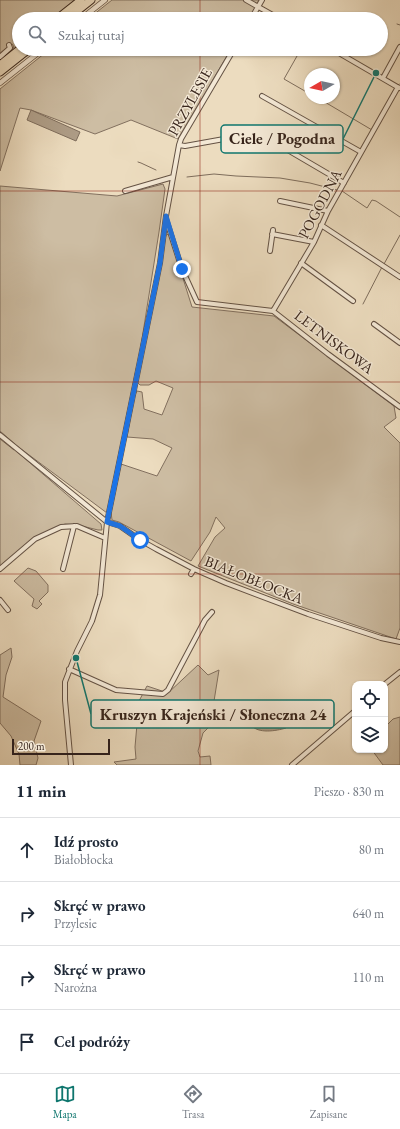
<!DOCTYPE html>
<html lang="pl">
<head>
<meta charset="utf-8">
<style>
  :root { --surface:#fff; --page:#f2f2f3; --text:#1f2937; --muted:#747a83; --line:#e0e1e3; --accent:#0f766e }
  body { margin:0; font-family:"EB Garamond",serif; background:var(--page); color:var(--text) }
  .controls { position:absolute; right:12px; bottom:12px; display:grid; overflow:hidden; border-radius:8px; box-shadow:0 1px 3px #0004 }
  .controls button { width:36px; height:36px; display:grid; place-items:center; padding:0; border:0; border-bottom:1px solid var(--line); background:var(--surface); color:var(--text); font:20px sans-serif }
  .compass { position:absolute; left:304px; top:68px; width:36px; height:36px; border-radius:50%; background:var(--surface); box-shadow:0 1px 3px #0004; rotate:261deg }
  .scale { position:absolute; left:12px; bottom:10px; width:98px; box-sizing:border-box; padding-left:4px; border:2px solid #37241b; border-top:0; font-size:11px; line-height:14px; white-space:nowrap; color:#37241b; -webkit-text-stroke:3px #f3e8d5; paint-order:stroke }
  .stop { position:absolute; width:12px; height:12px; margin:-9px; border:3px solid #1a73e8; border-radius:50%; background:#fff }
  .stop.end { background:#1a73e8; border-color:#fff; box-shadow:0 1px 4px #0008 }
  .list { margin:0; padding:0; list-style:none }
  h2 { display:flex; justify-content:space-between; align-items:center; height:52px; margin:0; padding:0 16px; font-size:17px }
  h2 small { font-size:13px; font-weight:400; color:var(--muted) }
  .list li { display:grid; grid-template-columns:26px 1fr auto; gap:12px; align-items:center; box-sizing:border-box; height:64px; padding:0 16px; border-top:1px solid var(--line) }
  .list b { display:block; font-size:15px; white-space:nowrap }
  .list p { margin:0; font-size:13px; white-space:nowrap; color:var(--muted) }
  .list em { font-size:13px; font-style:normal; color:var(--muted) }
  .icon { flex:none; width:22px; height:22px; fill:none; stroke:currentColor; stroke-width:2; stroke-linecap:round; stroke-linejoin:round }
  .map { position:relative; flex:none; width:400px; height:765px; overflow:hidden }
  .search { position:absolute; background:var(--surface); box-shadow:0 1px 3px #0004; left:12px; right:12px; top:12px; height:44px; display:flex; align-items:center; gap:10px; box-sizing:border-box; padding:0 14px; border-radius:22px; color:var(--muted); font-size:15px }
  .sheet { height:308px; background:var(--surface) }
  nav { display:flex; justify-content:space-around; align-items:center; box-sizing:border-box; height:56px; border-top:1px solid var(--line); background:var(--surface); font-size:11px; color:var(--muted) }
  nav a { display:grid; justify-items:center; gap:2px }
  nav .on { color:var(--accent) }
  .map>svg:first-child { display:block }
  .green { fill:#cdbda3; stroke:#82705f }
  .water { fill:#ae9d87; stroke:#7e6d5c }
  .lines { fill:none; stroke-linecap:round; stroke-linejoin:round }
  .stream { stroke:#7e6d5c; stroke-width:1 }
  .minor-casing { stroke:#645244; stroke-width:6 }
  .tertiary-casing { stroke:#645244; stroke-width:6 }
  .motorway-casing { stroke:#37241b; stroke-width:9 }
  .minor { stroke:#f3e8d5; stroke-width:4 }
  .tertiary { stroke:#f3e8d5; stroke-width:4.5 }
  .motorway { stroke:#ecdcbf; stroke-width:7 }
  .route { stroke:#1a73e8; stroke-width:5 }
  .grid { fill:none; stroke:#8f2418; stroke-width:1; stroke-opacity:0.55 }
  .labels { text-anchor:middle; stroke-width:3; stroke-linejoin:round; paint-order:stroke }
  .street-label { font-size:15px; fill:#37241b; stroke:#f3e8d5 }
  .leader { fill:none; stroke:#0f766e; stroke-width:1.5 }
  .callout-dot { fill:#0f766e; stroke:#f3e8d5; stroke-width:1.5 }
  .callout { fill:#f3e8d5; stroke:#0f766e; stroke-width:1.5 }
  .callout-label { font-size:16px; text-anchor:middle; font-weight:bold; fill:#37241b }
</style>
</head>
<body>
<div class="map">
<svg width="400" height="765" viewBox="0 0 400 765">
  <rect width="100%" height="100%" fill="#ecdcbf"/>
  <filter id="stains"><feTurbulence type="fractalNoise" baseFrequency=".005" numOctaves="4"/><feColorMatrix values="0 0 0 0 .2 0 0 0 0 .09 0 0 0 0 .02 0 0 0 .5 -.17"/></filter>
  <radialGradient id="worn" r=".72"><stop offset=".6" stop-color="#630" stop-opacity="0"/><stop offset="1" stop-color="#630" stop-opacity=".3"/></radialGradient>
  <path class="green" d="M0,0H76L52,19H19V45L0,60V58L14,47L12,44L0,53Z
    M112,0H259L249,19H88Z
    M50,49H231L178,139L131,120L95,134L31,110L20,108L0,171V89Z
    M163,184L165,189L159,232L138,364H140L166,235L169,234L192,307L274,316L394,406L396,418L384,427L400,443V628L396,639L293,604L198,566L215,537L225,528L216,517L210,532L191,561L119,522L112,520L111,512L121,464L157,476L172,448L153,439L127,437L134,397L137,391L142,392L144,409L162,415L173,388L156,381L149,385H140L137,382V365L107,513L17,446L15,450L101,524L102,530H98L78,525L65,524L34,538L0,566V439L14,450L16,445L0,431V186L117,196Z
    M28,568L36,571L48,585V592L39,601L42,604L37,609L32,606L34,599L14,581Z
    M11,648L12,657L6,675L3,697L41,721L34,741L38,758L36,765H20L19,754L11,736L0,723V655Z
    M198,665L208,675L219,670L210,726L203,733L198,751L200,757L210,756L211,765H117L114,762L136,759L135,747L139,701L147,686L168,693Z
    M400,717V765H383L372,750H385V727L393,719Z"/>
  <path class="water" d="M31,110L80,132L76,141L27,120Z
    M254,719L284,721L286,723V728C276,731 258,734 251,725L252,721Z"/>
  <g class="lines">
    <path class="stream" d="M397,24L400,25
      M301,49L284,79L310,94
      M398,85L399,84
      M318,98L372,130
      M138,162L141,163L156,170
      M187,177L214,174L236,176L280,178L310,183L337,190
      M342,191L367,208L372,200L376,201L400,217
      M384,264L400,235
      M363,304L382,267"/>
    <defs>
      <path id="minor" d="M246,0L280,19
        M251,19L262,0
        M332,49L399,88
        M0,57L10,48L9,45
        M383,78L400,47
        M262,96L361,152
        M179,145L185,146L224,139H256L275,144L286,149L344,183
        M125,191L173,177
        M280,201L328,211
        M166,219L182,269L197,302L273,311
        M321,225L400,277
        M272,234L314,242
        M270,251L273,230
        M301,263L353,301
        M273,311L314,242L328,211L398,87
        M273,311L328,354L400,407
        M374,324L400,343
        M0,435L107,522L120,526L140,540L156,549L194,569L226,583L308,614L381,638L400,642
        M0,569L35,539L61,527L77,526L105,538
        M63,569L74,526
        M191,574L194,569
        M0,600L8,610
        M69,669L116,690L163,694L168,690L205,620L212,612
        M385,684L400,672
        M71,765L65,700V682L77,651L92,621L100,595L107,522L160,263L166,216L179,145L181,139L234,49
        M292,765L355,711"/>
      <path id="tertiary" d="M81,19L105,0
        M0,83L43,49"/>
      <path id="motorway" d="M57,19L81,0
        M67,19L91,0
        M0,65L20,49
        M0,72L29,49"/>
    </defs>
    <use href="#minor" class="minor-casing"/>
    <use href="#tertiary" class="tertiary-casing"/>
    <use href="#motorway" class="motorway-casing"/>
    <use href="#minor" class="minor"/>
    <use href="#tertiary" class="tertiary"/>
    <use href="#motorway" class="motorway"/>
  </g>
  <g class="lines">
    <path class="route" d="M140,540L120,526L107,522L160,263L166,216L182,269"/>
  </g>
  <path class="grid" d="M200,0V19M200,49V765M0,191H400M0,382H400M0,574H400"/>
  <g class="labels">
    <g class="street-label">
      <text transform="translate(190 102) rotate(-61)" y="5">PRZYLESIE</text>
      <text transform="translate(320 204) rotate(-62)" y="5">POGODNA</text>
      <text transform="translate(334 342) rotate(37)" y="5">LETNISKOWA</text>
      <text transform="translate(254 580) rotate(22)" y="5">BIAŁOBŁOCKA</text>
    </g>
  </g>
  <path class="leader" d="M376 73L343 139M76 658L91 714"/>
  <g class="callout-dot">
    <circle cx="376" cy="73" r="4"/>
    <circle cx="76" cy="658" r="4"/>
  </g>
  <g class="callout">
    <rect x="221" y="125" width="122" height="28" rx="4"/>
    <rect x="91" y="700" width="243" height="28" rx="4"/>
  </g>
  <g class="callout-label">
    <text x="282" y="144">Ciele / Pogodna</text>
    <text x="213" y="720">Kruszyn Krajeński / Słoneczna 24</text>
  </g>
  <rect width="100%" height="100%" filter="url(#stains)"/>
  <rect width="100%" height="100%" fill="url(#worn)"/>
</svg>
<div class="controls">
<button><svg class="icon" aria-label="locate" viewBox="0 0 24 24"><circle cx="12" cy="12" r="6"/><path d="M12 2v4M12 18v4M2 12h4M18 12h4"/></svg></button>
<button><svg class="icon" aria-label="layers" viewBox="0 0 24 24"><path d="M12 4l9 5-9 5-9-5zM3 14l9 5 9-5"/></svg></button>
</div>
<svg class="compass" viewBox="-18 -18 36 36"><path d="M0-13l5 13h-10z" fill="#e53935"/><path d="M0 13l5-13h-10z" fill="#747a83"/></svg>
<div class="scale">200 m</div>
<div class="stop" style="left:140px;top:540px"></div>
<div class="stop end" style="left:182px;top:269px"></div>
<div class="search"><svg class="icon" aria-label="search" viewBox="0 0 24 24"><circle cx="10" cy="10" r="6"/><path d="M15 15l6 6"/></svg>Szukaj tutaj</div>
</div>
<section class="sheet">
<h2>11 min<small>Pieszo · 830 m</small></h2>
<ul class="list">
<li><svg class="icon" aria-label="ahead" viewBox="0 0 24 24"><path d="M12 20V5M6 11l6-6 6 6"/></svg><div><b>Idź prosto</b><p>Białobłocka</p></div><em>80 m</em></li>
<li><svg class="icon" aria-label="right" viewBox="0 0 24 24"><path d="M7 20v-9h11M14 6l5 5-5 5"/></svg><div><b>Skręć w prawo</b><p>Przylesie</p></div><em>640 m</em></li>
<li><svg class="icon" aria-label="right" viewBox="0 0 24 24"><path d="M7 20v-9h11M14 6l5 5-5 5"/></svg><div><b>Skręć w prawo</b><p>Narożna</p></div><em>110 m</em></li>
<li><svg class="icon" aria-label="arrive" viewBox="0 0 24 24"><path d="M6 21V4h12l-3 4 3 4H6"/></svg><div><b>Cel podróży</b></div></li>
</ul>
</section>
<nav>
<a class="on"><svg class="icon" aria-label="map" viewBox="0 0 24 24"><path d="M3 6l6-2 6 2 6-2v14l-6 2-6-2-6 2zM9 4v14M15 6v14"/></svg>Mapa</a>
<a><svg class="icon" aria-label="directions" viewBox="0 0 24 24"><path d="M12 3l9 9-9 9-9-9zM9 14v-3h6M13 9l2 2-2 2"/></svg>Trasa</a>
<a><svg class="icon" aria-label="saved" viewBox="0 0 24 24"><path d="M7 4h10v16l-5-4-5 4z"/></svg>Zapisane</a>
</nav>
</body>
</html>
